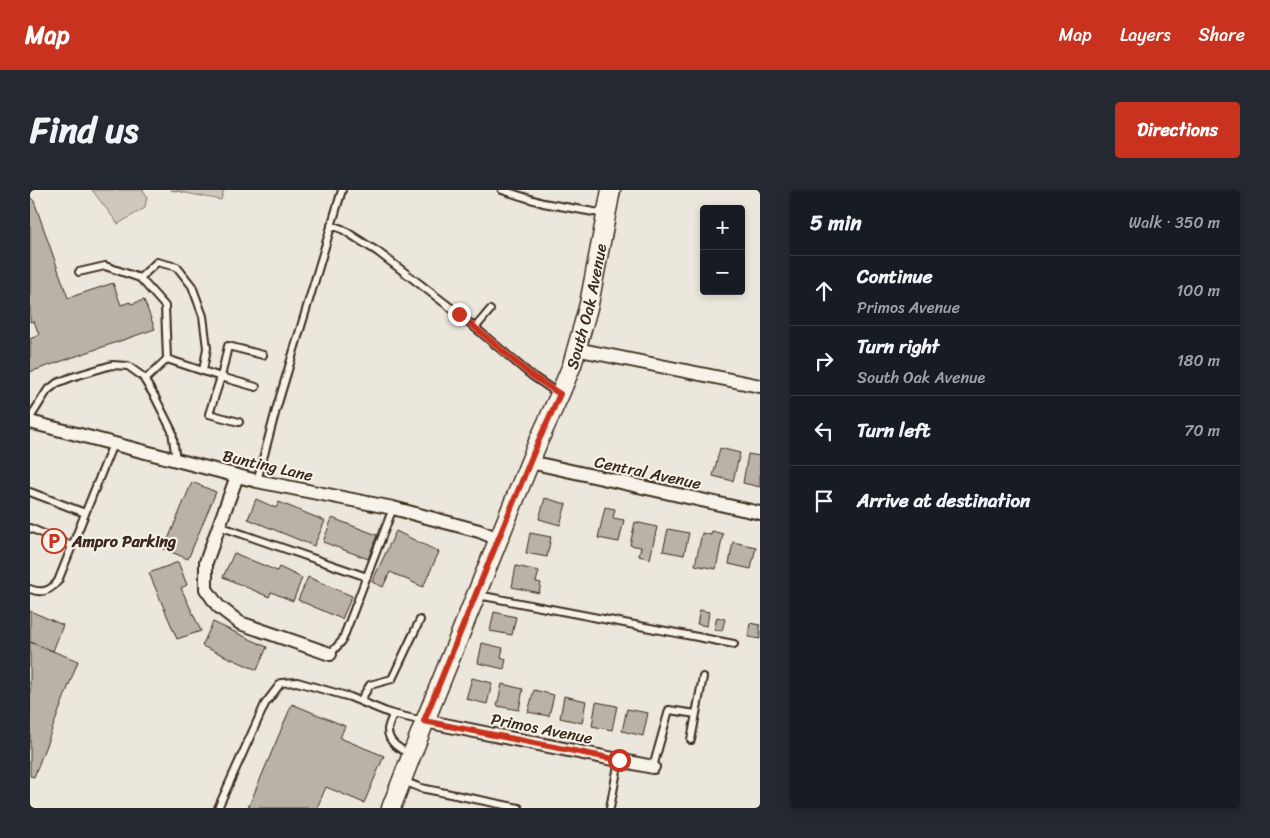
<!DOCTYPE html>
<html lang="en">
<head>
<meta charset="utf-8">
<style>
  :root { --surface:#171b24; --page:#242831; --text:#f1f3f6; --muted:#9ea1a6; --line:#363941; --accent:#c8321e }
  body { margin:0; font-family:Sriracha,sans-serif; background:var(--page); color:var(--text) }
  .controls { position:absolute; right:15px; top:15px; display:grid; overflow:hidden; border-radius:5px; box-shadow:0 2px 8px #0003 }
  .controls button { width:45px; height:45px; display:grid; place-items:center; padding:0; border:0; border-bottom:1px solid var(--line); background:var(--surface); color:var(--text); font:25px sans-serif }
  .stop { position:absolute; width:15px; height:15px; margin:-11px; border:4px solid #c8321e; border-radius:50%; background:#fff }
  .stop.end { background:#c8321e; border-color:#fff; box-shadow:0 1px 5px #0008 }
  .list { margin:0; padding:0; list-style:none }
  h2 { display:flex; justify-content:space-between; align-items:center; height:65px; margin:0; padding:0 20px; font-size:21px }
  h2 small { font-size:16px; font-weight:400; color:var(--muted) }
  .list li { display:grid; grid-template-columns:32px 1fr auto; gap:15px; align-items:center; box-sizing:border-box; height:70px; padding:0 20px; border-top:1px solid var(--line) }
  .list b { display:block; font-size:19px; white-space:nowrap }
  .list p { margin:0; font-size:16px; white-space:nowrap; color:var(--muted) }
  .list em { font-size:16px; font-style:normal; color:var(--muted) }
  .icon { flex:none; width:28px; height:28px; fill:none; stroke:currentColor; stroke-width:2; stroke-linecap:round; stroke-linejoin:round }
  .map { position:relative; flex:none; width:730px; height:618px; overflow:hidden; border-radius:5px }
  header { display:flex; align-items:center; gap:30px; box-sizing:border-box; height:70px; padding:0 25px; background:var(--accent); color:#fff }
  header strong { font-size:24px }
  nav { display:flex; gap:28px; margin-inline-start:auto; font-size:18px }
  .intro { display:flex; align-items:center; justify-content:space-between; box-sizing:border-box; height:120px; padding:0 30px }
  h1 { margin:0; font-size:35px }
  .button { padding:12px 22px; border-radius:5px; background:var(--accent); color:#fff; font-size:18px; font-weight:700 }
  main { display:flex; gap:30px; padding:0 30px }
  aside { flex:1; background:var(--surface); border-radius:5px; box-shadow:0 2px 8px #0003 }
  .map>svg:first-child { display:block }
  .green { fill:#cec8bc; stroke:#84796d }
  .building { fill:#bab2a7; stroke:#3b2a1e }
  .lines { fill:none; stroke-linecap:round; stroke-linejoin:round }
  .service-casing { stroke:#3b2a1e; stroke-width:10 }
  .minor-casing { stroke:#3b2a1e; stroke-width:16 }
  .secondary-casing { stroke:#3b2a1e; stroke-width:21 }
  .service { stroke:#f7f3e8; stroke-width:6 }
  .minor { stroke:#f7f3e8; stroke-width:12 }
  .secondary { stroke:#f7f3e8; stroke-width:18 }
  .route { stroke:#c8321e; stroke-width:6 }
  .labels { text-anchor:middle; stroke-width:4; stroke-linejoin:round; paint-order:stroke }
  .street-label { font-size:16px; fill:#3b2a1e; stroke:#f7f3e8 }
  .poi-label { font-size:16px; font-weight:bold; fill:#3b2a1e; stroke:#f7f3e8; text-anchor:start }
</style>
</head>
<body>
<header>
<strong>Map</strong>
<nav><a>Map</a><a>Layers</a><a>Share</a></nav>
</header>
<div class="intro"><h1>Find us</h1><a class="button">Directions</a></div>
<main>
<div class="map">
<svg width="730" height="618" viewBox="0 0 730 618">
  <rect width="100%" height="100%" fill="#ece7dc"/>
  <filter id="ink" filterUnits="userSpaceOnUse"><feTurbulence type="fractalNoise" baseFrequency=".02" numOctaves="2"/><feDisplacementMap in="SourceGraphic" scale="10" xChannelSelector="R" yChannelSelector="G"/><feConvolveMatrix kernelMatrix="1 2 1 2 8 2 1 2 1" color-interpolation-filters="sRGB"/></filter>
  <g filter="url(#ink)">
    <path class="green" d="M62,0H113L117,6L115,18L88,34Z
      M141,0H194L191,10Z"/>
    <path class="building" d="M0,7L4,11L38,108L83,93L91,115L100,112L101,114L114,110L125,139L0,182V155L1,154L0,149L9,145L4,131L0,132Z
      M690,258L710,263L703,291L683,286Z
      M718,264L730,266V297L713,293Z
      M162,292L186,302L158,369L134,359Z
      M515,308L536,314L530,335L509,329Z
      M226,309L246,318L249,312L295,331L284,356L218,329Z
      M575,317L585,319L583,328L594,330L589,352L568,348Z
      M302,328L347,345L338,369L293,352Z
      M605,332L627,337L620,369L609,366L611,357L600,355Z
      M638,339L659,343L654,365L633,361Z
      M366,341L409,362L393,397L360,382L353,397L342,392Z
      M682,341L693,344L686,379L665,375L672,343L681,345Z
      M500,343L521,347L517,367L496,363Z
      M703,352L726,357L721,379L699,374Z
      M204,363L247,381L249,377L272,388L263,411L241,402L239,407L193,387Z
      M148,372L157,395L151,398L171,441L147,449L119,383Z
      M486,376L509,381L506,392L511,393L509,403L482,397Z
      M278,387L322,406L312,429L268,410Z
      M670,420L679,422L677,436L667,434Z
      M0,421L33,435L23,461L0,452Z
      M464,422L486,427L482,445L460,441Z
      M687,427L695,429L692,441L684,439Z
      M183,432L237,457L227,480L172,456Z
      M720,433L730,435V449L718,447Z
      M0,452L48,471L4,587L0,586Z
      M452,453L473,458L471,467L476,469L474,479L448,473Z
      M442,488L462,493L457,514L436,509Z
      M472,494L493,499L489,520L467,516Z
      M504,500L524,505L519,526L498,522Z
      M534,506L556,511L552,533L530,528Z
      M566,512L587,516L582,540L562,536Z
      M262,514L315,536L310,548L354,566L334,613L296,597L287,618H218Z
      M597,519L618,523L613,546L592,541Z"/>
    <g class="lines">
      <defs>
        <path id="service" d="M472,0L513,13L575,24
          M301,35L312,39L348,62L429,124L501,185L529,204
          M49,82L75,76L110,88L135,116L137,169L115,190
          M110,88L127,72L147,77L162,96L173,126L177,158L173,181
          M445,138L460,120
          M137,169L191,187L198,156L233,165
          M0,228L17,201L27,193L42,187L82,175L98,176L112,186L125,207L142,241L146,270
          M209,232L179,224L191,187L226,197
          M227,291L246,220L312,0
          M0,302L55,323
          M189,336L337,387
          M0,338L42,356
          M0,399C12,404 20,401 28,391L83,254
          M448,405L704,454
          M300,464L312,451L363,318
          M330,511L340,495L362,489L390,430
          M363,524C362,529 358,535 358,540C358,553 370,559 380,564
          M661,550L673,487
          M623,577L639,520L666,524
          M373,591L391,598L489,618
          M188,618L235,514L251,493L267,492L320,507L359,523L393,531
          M580,618L589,570"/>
        <path id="minor" d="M546,159L730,196
          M0,232L227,291L363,318L449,341L468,349
          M500,272L730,323
          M207,286L176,372V399L188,416L210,433L300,464
          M395,531L623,577"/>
        <g id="secondary">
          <path id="s1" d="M361,618L395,531L508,252L530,204L542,175L559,114L581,0"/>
        </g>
      </defs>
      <use href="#service" class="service-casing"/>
      <use href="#minor" class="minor-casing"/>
      <use href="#secondary" class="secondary-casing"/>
      <use href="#service" class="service"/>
      <use href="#minor" class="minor"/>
      <use href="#secondary" class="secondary"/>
    </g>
  </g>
  <g class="lines" filter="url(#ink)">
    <path class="route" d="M429,124L501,185L530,204L508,252L394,531L589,570"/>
  </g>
  <defs>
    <symbol id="parking-ring" viewBox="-11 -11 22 22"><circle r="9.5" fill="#f7f3e8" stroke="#c8321e" stroke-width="1.5"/><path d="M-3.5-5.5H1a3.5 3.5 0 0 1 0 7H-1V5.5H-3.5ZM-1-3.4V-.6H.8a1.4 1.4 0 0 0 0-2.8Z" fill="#c8321e"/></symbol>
  </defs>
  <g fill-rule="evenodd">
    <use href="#parking-ring" x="10" y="337" width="28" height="28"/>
  </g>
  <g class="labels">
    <g class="street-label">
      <text dy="6" stroke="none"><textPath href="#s1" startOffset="539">South Oak Avenue</textPath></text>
      <text transform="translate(238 275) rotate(13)" y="6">Bunting Lane</text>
      <text transform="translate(618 282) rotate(12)" y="6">Central Avenue</text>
      <text transform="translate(512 538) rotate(11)" y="6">Primos Avenue</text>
    </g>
    <g class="poi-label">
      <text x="42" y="357">Ampro Parking</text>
    </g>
  </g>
</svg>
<div class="controls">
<button>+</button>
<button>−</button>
</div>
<div class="stop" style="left:589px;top:570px"></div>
<div class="stop end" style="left:429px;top:124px"></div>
</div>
<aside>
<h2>5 min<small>Walk · 350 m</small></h2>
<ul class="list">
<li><svg class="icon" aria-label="ahead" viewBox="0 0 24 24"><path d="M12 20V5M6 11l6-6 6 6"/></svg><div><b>Continue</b><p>Primos Avenue</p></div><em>100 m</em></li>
<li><svg class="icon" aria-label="right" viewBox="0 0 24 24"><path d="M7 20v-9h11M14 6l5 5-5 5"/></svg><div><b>Turn right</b><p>South Oak Avenue</p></div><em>180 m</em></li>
<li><svg class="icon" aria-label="left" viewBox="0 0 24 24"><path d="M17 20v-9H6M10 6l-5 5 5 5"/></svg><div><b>Turn left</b></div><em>70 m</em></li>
<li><svg class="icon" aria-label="arrive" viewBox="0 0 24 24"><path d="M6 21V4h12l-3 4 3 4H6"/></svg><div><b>Arrive at destination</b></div></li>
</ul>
</aside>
</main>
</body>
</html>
